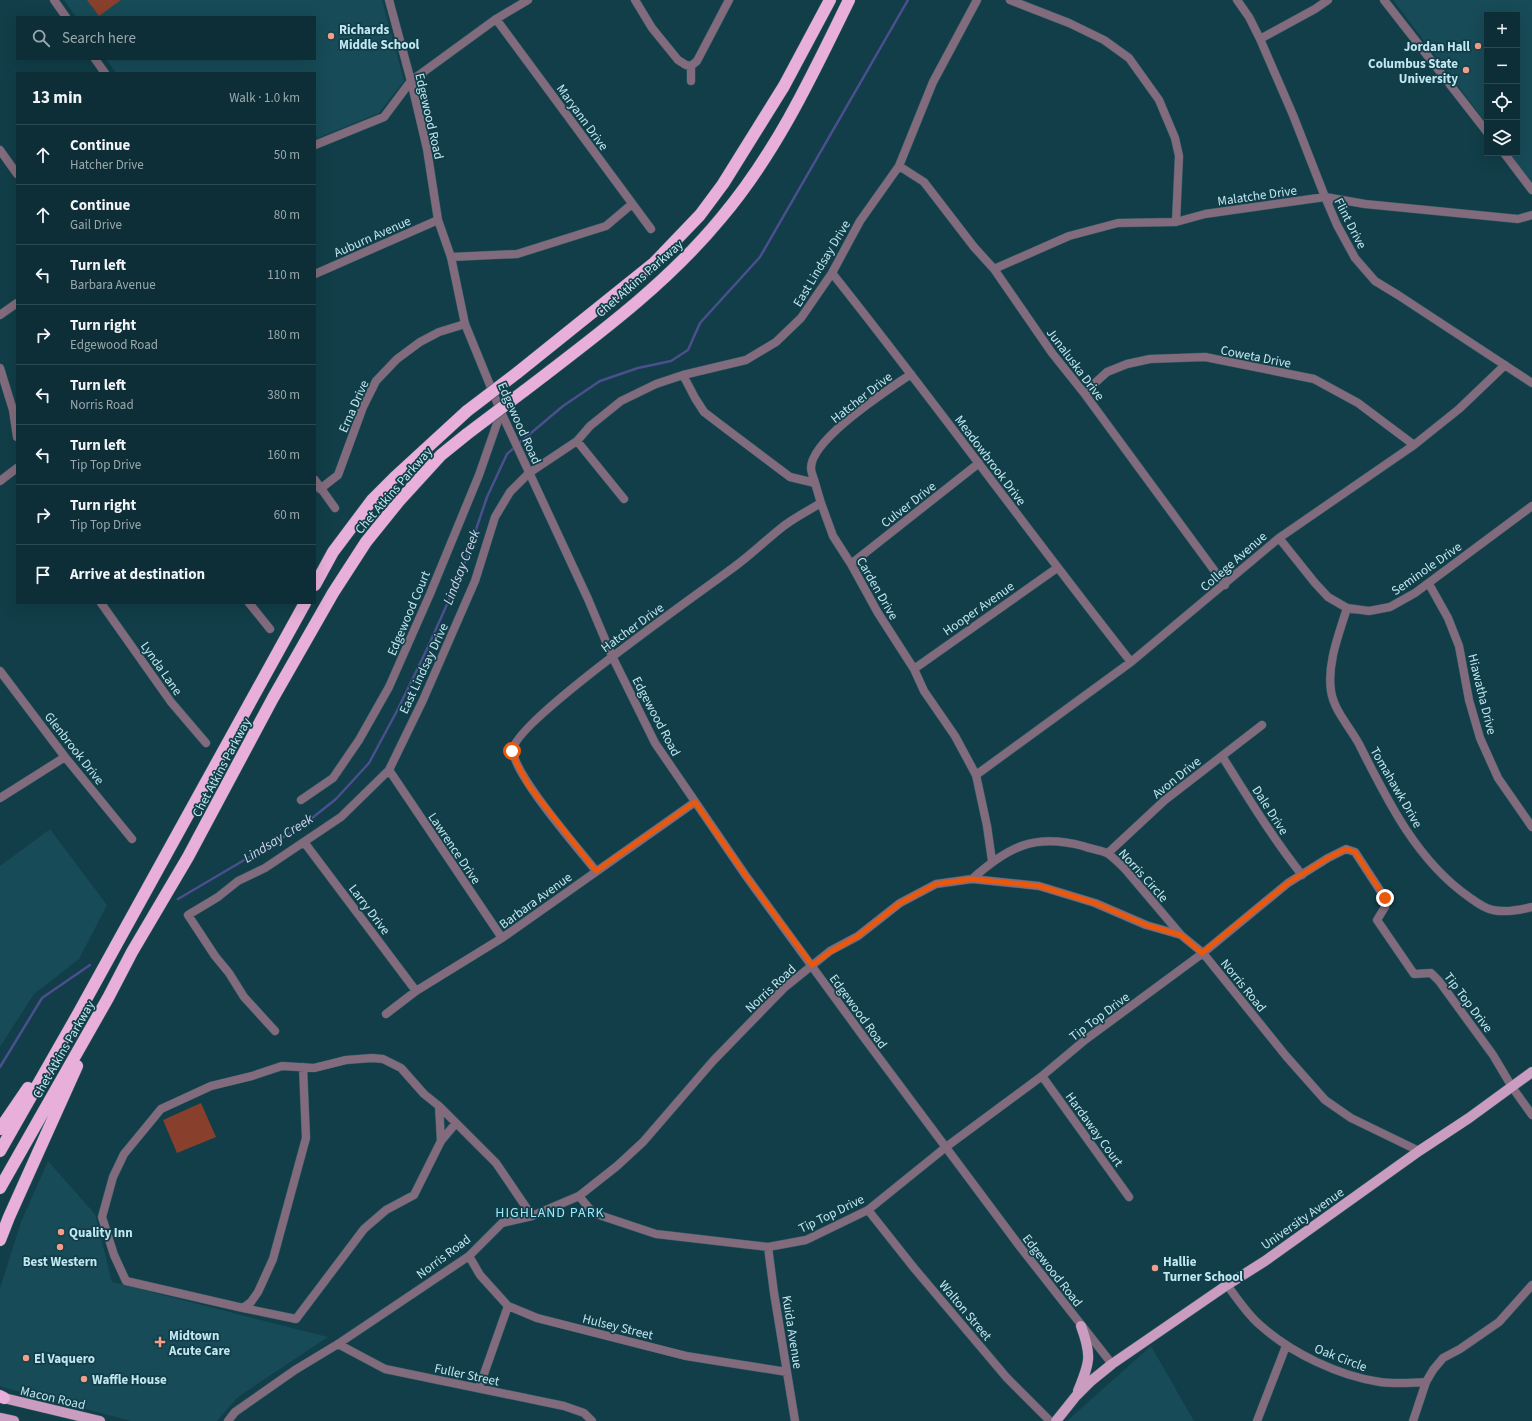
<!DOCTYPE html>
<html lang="en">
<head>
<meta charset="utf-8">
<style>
  :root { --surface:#0d2e36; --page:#1b3a42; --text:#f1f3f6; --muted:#9aa8ad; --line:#2d4a51 }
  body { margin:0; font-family:"Source Sans 3",sans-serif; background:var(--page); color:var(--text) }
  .controls { position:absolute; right:12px; top:12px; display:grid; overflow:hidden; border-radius:0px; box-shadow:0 4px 16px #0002 }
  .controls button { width:36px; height:36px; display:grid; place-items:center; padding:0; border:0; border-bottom:1px solid var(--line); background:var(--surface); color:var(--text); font:20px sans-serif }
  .stop { position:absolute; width:12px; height:12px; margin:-9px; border:3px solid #ea580c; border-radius:50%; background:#fff }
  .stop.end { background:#ea580c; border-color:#fff; box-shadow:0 1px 4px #0008 }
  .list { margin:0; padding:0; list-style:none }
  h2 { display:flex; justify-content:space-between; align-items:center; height:52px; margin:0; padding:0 16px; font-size:17px }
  h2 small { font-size:13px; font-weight:400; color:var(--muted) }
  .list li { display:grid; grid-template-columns:26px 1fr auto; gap:12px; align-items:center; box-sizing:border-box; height:60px; padding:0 16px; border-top:1px solid var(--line) }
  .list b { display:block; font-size:15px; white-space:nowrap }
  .list p { margin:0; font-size:13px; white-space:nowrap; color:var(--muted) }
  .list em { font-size:13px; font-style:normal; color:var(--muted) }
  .icon { flex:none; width:22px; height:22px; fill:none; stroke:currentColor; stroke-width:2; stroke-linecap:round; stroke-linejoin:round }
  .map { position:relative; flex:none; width:1532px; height:1421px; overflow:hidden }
  .search { position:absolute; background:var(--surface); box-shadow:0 4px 16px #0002; left:16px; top:16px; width:300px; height:44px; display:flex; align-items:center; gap:10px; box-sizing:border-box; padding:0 14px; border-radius:0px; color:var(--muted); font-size:15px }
  .panel { position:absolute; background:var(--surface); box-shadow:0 4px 16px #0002; left:16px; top:72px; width:300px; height:532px; border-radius:0px }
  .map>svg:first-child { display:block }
  .built { fill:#174b57 }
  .green { fill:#883f2c }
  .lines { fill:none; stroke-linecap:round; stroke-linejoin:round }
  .stream { stroke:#4b4f8e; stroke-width:2.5 }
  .minor-casing { stroke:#315c66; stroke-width:9 }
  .tertiary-casing { stroke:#315c66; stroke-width:9 }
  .primary-casing { stroke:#315c66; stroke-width:11 }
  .motorway-casing { stroke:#315c66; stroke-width:13 }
  .minor { stroke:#826b7c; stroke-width:8 }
  .tertiary { stroke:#826b7c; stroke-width:8 }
  .primary { stroke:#ca9cbf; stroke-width:10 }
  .motorway { stroke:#e7afd9; stroke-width:12 }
  .motorway-bridge-casing { stroke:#315c66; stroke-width:13; stroke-linecap:butt }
  .motorway-bridge { stroke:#e7afd9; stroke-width:12 }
  .route { stroke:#ea580c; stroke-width:5 }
  .poi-dot { fill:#f49e88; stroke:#113e48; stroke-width:1.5 }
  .labels { text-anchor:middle; stroke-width:3.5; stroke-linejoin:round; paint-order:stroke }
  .poi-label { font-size:13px; font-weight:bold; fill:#c1e7f1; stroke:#113e48; text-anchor:start }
  .street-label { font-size:13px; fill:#c1e7f1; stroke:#113e48 }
  .water-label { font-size:14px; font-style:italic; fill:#d0d5ed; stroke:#113e48 }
  .neighbourhood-label { font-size:14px; letter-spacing:1px; fill:#98eafe; stroke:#113e48 }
</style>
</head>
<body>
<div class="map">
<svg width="1532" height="1421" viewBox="0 0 1532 1421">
  <rect width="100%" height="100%" fill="#113e48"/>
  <path class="built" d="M64,0H382L404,81L379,113L315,139V73H116L106,59H315V17H76Z
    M1393,0H1532V184L1509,153H1517V15H1487V124Z
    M50,829L107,905L79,959L34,994L0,1047V866Z
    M48,1161L95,1214L112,1282L328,1337L238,1397L217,1421H131L2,1387L0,1385V1288L21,1222Z
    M1151,1346L1194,1421H1067Z"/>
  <path class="green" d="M87,0H121L99,16Z
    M201,1103L216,1137L177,1153L163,1120Z"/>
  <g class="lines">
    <path class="stream" d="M518,444L563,406L600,381L638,368L671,361L688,350L700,323L760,257L908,0
      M178,899L302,826L336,799L369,763L398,709L427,649L462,571L487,497L507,454L515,447
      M0,1067L42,998L90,965"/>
    <defs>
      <path id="minor" d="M54,0L66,17
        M635,0L652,28L678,60L686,65L691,66
        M1010,0L1069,23L1104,40L1129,58L1159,100L1175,138L1179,156L1176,222
        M1237,0L1249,17L1260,39L1293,115L1325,197L1337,225L1355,258L1375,281L1398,295L1532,383
        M496,19L651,229
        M1260,39L1315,9L1328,0
        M95,59L105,73
        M691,81V66L697,61L729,0
        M315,145L384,117L411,81L496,19L528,0
        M0,150L17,174
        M899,166L924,182L974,247L994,269L1052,353L1084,393L1225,585
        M451,257L517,254L606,226L632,204
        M994,269L1069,236L1118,223L1176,222L1205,214L1325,197L1365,204L1518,219L1532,215
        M832,273C934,401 1030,534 1131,662
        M0,315L17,303
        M0,368L13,410L17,437
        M683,375L695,398L704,412L721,425L790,477L815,483L821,503L833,536L851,564L878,613L914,669L924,691L955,736L976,775L987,826L992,861
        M1084,393L1107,372L1127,364L1150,359L1205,357L1314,379L1358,403L1414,445
        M577,441L624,499
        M315,480L335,508
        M815,483C814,478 811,473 811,468C811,439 888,390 911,374
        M320,489L338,475L363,407L376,381L397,359L420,342L439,332L465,324
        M1279,538L1315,583L1328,597L1347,608L1369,611L1390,607L1415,593L1532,506
        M851,564L979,463
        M1429,584L1448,618L1459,646L1469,700L1480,738L1498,778L1532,827
        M101,603L171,702L206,743
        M249,603L270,629
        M1347,608C1339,634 1327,663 1331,691C1334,711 1350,727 1359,744C1387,800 1417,861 1469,897C1476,902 1485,909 1493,910C1506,913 1520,910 1532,907
        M914,669L1057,568
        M0,671L65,757L132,839
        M1222,756C1247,796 1272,837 1302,875
        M389,770L502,938
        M976,775L1131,662L1279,538L1414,445L1459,409L1505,365
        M0,798L65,757
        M301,800L333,778L359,740L389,687L430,594L479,475L501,412
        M304,842L416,991
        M1108,853L1165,800L1262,725
        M596,871C578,848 513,774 513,750C513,722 707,588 738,564C754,552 768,538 785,525C796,517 809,510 821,503
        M972,879C1008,847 1034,833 1083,846C1091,849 1100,850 1107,853C1110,855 1121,865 1125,869L1181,935
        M386,1014L416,991L502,938L695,802
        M275,1031L244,997L229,973L215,956L188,915L218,897L238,881L265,868L341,817L389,770L423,700L475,581L495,517L510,492L529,473L577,441L590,426L621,401L656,384L683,375L746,360L776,342L801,318L832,273L860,221L899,166L933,82L977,0
        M1042,1076L1129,1197
        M439,1106L496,1163L532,1216
        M441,1141L456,1123
        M579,1196L593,1213L656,1234L768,1247L806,1240L868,1210L946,1147L1042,1076L1085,1040L1203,953L1288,883L1328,858L1346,849L1355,852L1385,898V907L1377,920L1414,974L1431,973L1439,981L1493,1055L1512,1087L1532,1115
        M868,1210L914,1268L1007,1378L1050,1421
        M768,1247L774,1293L795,1421
        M469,1256L480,1275L508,1306L537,1318L686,1356L787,1372
        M1227,1285C1237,1298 1247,1314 1260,1325C1291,1353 1339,1376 1380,1382C1395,1384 1411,1383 1426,1382
        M243,1308L296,1319L364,1229L386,1210L414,1195L441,1141L439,1106L424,1094L401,1068L383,1059L372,1058L346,1060L314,1068L282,1066L252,1076L211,1086L161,1109L124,1154L113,1177L102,1217L114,1255L126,1281L243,1308L251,1302L258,1292L273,1259L306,1138L303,1067
        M338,1344L385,1369L564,1406L584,1413L592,1421
        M479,1388L508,1306
        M228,1421L235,1412L295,1370L338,1344L469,1256L502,1223L532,1216L579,1196L617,1166L643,1142L713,1061L784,988L830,951L858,936L900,903L936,884L972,879L1039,886L1095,903L1146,925L1181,935L1203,953L1286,1056L1325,1100L1351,1118L1419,1151
        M1257,1421L1286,1346
        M1413,1421L1426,1382L1433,1370L1443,1358L1460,1349L1499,1322L1532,1285"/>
      <path id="tertiary" d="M389,0L411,81L427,149L438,220L451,257L465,324L501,412L588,599L612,656L655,743L746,876L865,1039L1021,1248L1112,1364
        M1384,0L1487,132
        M1504,153L1532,190
        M315,274L438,220
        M0,481L17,468"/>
      <path id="primary" d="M1078,1391C1090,1362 1092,1356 1081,1326
        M0,1397L100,1421
        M0,1418L14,1421
        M1056,1421L1076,1396L1091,1381L1112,1364L1227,1285L1265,1261L1419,1151L1469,1118L1532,1072"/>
      <path id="motorway" d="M517,373L654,263L700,215L723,184L784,86L830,0
        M524,391C593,338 665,286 721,218C776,153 812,76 849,0
        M315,585L333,552L372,500L394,478L467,411
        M0,1129L28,1088
        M0,1151L78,1014L305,603
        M0,1188L108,998L132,952L188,857L273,698L333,593L366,542L399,501L441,455L467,434
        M0,1240L9,1217L77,1066
        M0,1396L4,1398"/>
    </defs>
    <use href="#minor" class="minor-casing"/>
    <use href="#tertiary" class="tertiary-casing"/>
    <use href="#primary" class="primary-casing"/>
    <use href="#motorway" class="motorway-casing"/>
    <use href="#minor" class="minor"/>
    <use href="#tertiary" class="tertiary"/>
    <use href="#primary" class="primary"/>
    <use href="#motorway" class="motorway"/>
    <defs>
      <path id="motorway-bridge" d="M467,411L517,373
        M467,434L524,391"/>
    </defs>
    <use href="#motorway-bridge" class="motorway-bridge-casing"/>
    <use href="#motorway-bridge" class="motorway-bridge"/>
  </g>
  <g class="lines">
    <path class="route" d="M512,751L517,764L529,786L596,871L695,802L746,876L812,965L830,952L858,936L900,903L936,884L972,879L1039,886L1095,903L1146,925L1181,935L1202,953L1288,883L1328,858L1346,849L1355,852L1385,898"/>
  </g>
  <g class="poi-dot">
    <circle cx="331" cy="36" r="4"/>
    <circle cx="1478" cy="46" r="4"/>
    <circle cx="1466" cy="70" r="4"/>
    <circle cx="61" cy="1232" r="4"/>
    <circle cx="60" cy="1247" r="4"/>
    <circle cx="1155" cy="1268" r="4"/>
    <path d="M158 1336h4v4h4v4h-4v4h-4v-4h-4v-4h4z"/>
    <circle cx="26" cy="1358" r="4"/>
    <circle cx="84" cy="1379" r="4"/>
  </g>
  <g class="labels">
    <g class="poi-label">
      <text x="339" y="34">Richards<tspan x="339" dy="15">Middle School</tspan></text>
      <text x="1470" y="51" text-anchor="end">Jordan Hall</text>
      <text x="1458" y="68" text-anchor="end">Columbus State<tspan x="1458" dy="15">University</tspan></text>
      <text x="69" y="1237">Quality Inn</text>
      <text x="60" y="1266" text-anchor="middle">Best Western</text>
      <text x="1163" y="1266">Hallie<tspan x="1163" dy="15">Turner School</tspan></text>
      <text x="169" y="1340">Midtown<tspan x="169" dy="15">Acute Care</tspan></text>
      <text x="34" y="1363">El Vaquero</text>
      <text x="92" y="1384">Waffle House</text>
    </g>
    <g class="street-label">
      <text transform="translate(430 116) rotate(77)" y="5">Edgewood Road</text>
      <text transform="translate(583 117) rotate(54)" y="5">Maryann Drive</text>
      <text transform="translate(1257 195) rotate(-8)" y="5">Malatche Drive</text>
      <text transform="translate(1351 223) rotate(63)" y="5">Flint Drive</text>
      <text transform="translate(372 236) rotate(-24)" y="5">Auburn Avenue</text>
      <text transform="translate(821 263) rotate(-59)" y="5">East Lindsay Drive</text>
      <text transform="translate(639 278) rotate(-41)" y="5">Chet Atkins Parkway</text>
      <text transform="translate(1256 356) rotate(11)" y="5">Coweta Drive</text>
      <text transform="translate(1076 364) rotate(53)" y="5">Junaluska Drive</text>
      <text transform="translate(861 397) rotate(-38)" y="5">Hatcher Drive</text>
      <text transform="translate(353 406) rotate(-66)" y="5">Erna Drive</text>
      <text transform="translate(520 423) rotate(66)" y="5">Edgewood Road</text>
      <text transform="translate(991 460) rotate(53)" y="5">Meadowbrook Drive</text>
      <text transform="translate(393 490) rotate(-49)" y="5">Chet Atkins Parkway</text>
      <text transform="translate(908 504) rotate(-38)" y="5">Culver Drive</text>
      <text transform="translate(1233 561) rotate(-41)" y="5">College Avenue</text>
      <text transform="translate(1426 568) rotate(-35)" y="5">Seminole Drive</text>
      <text transform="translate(878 588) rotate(60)" y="5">Carden Drive</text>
      <text transform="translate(978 608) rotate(-35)" y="5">Hooper Avenue</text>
      <text transform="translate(408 613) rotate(-67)" y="5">Edgewood Court</text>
      <text transform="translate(632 627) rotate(-36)" y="5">Hatcher Drive</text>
      <text transform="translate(162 668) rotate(55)" y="5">Lynda Lane</text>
      <text transform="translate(423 668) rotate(-65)" y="5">East Lindsay Drive</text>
      <text transform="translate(1483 694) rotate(76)" y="5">Hiawatha Drive</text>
      <text transform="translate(657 716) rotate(62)" y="5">Edgewood Road</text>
      <text transform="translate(75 748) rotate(52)" y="5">Glenbrook Drive</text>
      <text transform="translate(221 767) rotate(-62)" y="5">Chet Atkins Parkway</text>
      <text transform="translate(1176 777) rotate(-39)" y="5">Avon Drive</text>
      <text transform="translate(1397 787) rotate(60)" y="5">Tomahawk Drive</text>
      <text transform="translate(1271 810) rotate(57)" y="5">Dale Drive</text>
      <text transform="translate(455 848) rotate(56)" y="5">Lawrence Drive</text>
      <text transform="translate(1144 875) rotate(48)" y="5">Norris Circle</text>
      <text transform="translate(535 900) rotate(-36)" y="5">Barbara Avenue</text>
      <text transform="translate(370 909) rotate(53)" y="5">Larry Drive</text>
      <text transform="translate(1244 985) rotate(51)" y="5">Norris Road</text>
      <text transform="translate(770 988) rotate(-43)" y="5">Norris Road</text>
      <text transform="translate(1469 1002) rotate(53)" y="5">Tip Top Drive</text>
      <text transform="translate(859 1011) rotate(54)" y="5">Edgewood Road</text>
      <text transform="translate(1099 1016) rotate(-37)" y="5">Tip Top Drive</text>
      <text transform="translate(63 1049) rotate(-60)" y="5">Chet Atkins Parkway</text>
      <text transform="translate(1095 1129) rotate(54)" y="5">Hardaway Court</text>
      <text transform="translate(831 1213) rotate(-26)" y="5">Tip Top Drive</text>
      <text transform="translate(1302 1218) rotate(-35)" y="5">University Avenue</text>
      <text transform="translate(443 1256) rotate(-37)" y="5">Norris Road</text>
      <text transform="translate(1053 1270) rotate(52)" y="5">Edgewood Road</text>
      <text transform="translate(966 1310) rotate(50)" y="5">Walton Street</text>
      <text transform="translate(618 1326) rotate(14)" y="5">Hulsey Street</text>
      <text transform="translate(793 1332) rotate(81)" y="5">Kuida Avenue</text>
      <text transform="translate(1341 1357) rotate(21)" y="5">Oak Circle</text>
      <text transform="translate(467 1374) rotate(12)" y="5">Fuller Street</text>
      <text transform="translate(53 1397) rotate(13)" y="5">Macon Road</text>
    </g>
    <g class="water-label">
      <text transform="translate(461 567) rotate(-69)" y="5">Lindsay Creek</text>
      <text transform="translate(278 838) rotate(-32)" y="5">Lindsay Creek</text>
    </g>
    <g class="neighbourhood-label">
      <text x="550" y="1217">HIGHLAND PARK</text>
    </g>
  </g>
</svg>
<div class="controls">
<button>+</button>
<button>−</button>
<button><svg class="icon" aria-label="locate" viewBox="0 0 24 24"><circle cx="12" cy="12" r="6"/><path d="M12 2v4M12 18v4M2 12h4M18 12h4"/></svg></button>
<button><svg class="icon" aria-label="layers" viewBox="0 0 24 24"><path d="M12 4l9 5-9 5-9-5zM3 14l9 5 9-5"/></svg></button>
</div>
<div class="stop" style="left:512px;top:751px"></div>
<div class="stop end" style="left:1385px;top:898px"></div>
<div class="search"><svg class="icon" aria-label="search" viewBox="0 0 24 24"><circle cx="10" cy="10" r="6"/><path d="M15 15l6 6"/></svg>Search here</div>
<section class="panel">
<h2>13 min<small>Walk · 1.0 km</small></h2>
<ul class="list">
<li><svg class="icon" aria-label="ahead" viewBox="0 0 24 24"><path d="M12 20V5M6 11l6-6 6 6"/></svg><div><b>Continue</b><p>Hatcher Drive</p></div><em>50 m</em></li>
<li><svg class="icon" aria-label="ahead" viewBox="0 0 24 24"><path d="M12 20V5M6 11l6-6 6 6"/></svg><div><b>Continue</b><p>Gail Drive</p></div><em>80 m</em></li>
<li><svg class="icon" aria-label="left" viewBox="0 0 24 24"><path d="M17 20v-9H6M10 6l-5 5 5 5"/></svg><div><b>Turn left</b><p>Barbara Avenue</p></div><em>110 m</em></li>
<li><svg class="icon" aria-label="right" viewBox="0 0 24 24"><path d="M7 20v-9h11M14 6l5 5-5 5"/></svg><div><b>Turn right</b><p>Edgewood Road</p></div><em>180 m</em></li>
<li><svg class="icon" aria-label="left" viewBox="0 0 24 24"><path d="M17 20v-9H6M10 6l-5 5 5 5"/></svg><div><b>Turn left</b><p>Norris Road</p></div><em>380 m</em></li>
<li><svg class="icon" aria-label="left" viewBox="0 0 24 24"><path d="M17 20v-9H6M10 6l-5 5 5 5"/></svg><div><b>Turn left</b><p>Tip Top Drive</p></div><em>160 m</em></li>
<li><svg class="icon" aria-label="right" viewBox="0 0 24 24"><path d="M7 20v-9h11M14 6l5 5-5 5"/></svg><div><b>Turn right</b><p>Tip Top Drive</p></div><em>60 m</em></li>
<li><svg class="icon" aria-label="arrive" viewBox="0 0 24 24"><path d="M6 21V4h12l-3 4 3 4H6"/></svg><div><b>Arrive at destination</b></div></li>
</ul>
</section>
</div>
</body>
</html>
